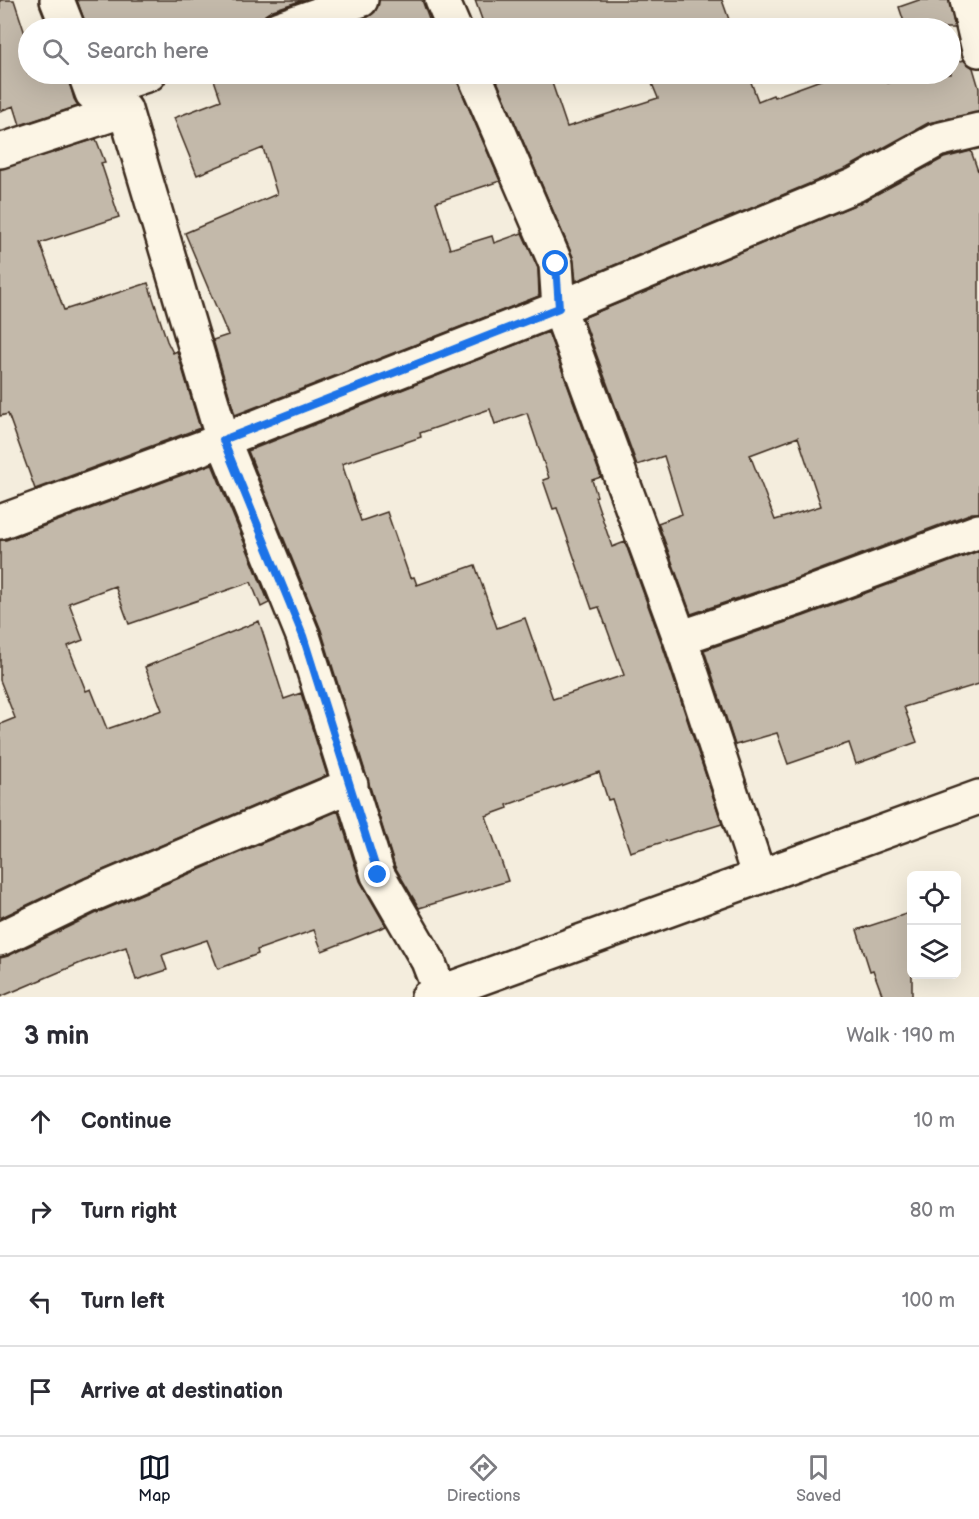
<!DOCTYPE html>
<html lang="en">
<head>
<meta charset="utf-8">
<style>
  :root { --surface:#fff; --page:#f2f2f3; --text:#2b2b33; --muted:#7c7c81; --line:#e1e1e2; --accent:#111827 }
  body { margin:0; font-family:"Balsamiq Sans",sans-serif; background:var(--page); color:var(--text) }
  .controls { position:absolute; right:18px; bottom:18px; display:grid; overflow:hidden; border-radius:9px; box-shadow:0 6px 24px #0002 }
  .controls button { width:54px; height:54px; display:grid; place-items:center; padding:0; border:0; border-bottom:2px solid var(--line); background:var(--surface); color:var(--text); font:30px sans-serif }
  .stop { position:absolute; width:18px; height:18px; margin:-14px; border:4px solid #1a73e8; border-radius:50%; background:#fff }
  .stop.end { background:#1a73e8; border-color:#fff; box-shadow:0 2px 6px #0008 }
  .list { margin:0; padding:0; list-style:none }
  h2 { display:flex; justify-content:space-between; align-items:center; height:78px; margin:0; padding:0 24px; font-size:26px }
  h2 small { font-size:20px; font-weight:400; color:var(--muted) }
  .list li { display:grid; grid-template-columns:39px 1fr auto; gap:18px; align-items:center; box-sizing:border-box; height:90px; padding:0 24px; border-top:2px solid var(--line) }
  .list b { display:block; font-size:22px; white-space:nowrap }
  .list em { font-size:20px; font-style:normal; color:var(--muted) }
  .icon { flex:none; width:33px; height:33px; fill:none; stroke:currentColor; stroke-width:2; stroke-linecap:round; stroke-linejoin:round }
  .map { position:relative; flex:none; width:979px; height:997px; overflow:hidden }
  .search { position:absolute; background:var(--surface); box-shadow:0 6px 24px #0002; left:18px; right:18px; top:18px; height:66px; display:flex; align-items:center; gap:15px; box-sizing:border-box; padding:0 21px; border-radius:33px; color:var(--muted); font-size:22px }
  .sheet { height:438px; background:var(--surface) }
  nav { display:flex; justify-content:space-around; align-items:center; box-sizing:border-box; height:84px; border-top:2px solid var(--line); background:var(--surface); font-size:16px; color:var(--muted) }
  nav a { display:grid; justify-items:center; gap:3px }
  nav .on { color:var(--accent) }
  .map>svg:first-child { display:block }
  .building { fill:#c3b9aa; stroke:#3b2a1e; stroke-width:1.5; fill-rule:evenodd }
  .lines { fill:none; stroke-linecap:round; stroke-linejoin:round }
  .minor-casing { stroke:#3b2a1e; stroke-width:38 }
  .minor { stroke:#fcf5e5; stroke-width:33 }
  .route { stroke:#1a73e8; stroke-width:8 }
</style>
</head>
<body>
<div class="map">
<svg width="979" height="997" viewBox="0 0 979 997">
  <rect width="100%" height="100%" fill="#f4eddd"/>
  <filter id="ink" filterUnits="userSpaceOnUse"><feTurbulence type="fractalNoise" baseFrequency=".0167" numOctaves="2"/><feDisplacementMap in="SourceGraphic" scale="12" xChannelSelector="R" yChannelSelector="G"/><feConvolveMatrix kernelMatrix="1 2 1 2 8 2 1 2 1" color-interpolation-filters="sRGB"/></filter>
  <g filter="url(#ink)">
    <path class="building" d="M0,0H14L28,43V74H67L74,99L78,106L20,125L14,106L0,111Z
      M77,0H303L273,10L265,15L261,24V28H87Z
      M379,0H422L432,28H336L368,17L375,12Z
      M475,0H722L732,28H485Z
      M919,0H949L955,28H906L899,7Z
      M964,60L973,68L979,88V112L928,123L847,168L576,281L573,257L494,74H549L567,127L658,98L648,74H748L758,101L773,95L774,97L837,74H886L888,83L919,74H951V64Z
      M212,74H456L457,81L500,181L436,202L450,249L492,236L494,243L522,233L538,268L539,296L235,415L213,340L228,335L185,233L277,194L263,148L197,175L174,118L221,100Z
      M96,139L105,162L101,163L119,217L40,243L64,310L148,283L167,341L173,353L177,351L200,428L35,489L8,414L0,416V169Z
      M971,151L979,174V513H972L792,580L691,614L658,523L682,514L664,456L637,465L583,318L862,202L944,158ZM798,437L821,506L775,520L750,455Z
      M548,332L601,477L592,480L597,496L595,497L612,547L625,542L662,644L722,824L630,852L612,799L608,800L599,772L507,805L508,808L486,816L508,881L419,908L395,867L321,630L248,451ZM490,409L495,424L527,413L549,478L543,480L553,509L557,508L592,609L599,607L624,675L553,699L525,618L497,628L475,565L417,585L414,577L410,578L387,512L361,521L342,464L421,437L420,433Z
      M212,464L269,603L261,607L251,582L129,624L115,586L69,603L83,640L68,646L86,691L91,689L107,729L162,710L145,667L259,621L284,699L301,693L327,775L84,878L0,918V724L15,718L0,680V540H6Z
      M979,551V684L904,707L917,742L856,764L849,743L788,764L777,733L735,745L704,650L804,616Z
      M338,811L360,881L386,926L322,951L314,930L257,950L258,954L218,969L207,940L162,955L167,970L136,980L126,947L83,962L0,997V958L8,956L99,912Z
      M912,912V997H883L873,970L870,971L857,930Z"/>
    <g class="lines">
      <defs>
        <path id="minor" d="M57,0L68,28
          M442,0L454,28
          M967,0L979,50
          M279,28L361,0
          M85,74L92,93L125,110L223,440L303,636L378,875L428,961L442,997
          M474,74L556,264L559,308L680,638L759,877
          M92,93L149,74
          M0,151L125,110
          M0,522L223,440L559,308L855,185L937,140L979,130
          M680,638L798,598L979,531
          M0,939L91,895L351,785
          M428,997L979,797"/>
      </defs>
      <use href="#minor" class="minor-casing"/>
      <use href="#minor" class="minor"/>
    </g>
  </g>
  <g class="lines" filter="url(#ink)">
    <path class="route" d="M378,875L303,636L223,440L559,308L556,264"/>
  </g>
</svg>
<div class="controls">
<button><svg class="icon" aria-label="locate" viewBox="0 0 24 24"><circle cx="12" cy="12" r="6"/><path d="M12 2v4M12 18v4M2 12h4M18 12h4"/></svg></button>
<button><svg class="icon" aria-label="layers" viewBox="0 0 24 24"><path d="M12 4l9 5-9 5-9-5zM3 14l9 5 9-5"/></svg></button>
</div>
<div class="stop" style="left:556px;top:264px"></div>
<div class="stop end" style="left:378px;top:875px"></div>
<div class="search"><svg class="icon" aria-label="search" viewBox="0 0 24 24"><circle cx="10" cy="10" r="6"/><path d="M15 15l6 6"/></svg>Search here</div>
</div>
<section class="sheet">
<h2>3 min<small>Walk · 190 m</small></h2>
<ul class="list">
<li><svg class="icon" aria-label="ahead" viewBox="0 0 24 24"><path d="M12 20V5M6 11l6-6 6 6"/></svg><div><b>Continue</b></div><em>10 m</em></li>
<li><svg class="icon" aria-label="right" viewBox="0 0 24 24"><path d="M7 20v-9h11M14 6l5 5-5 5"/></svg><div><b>Turn right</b></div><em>80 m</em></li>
<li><svg class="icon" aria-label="left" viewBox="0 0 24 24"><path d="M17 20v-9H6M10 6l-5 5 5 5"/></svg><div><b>Turn left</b></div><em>100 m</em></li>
<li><svg class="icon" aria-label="arrive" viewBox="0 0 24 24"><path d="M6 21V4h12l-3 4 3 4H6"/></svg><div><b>Arrive at destination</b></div></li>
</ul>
</section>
<nav>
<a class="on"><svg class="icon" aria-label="map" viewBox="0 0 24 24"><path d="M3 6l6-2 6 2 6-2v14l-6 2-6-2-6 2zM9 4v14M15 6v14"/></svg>Map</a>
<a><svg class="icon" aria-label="directions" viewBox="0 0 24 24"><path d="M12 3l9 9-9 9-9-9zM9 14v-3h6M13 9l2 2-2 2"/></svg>Directions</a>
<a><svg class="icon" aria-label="saved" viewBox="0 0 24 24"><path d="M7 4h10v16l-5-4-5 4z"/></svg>Saved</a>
</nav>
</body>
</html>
